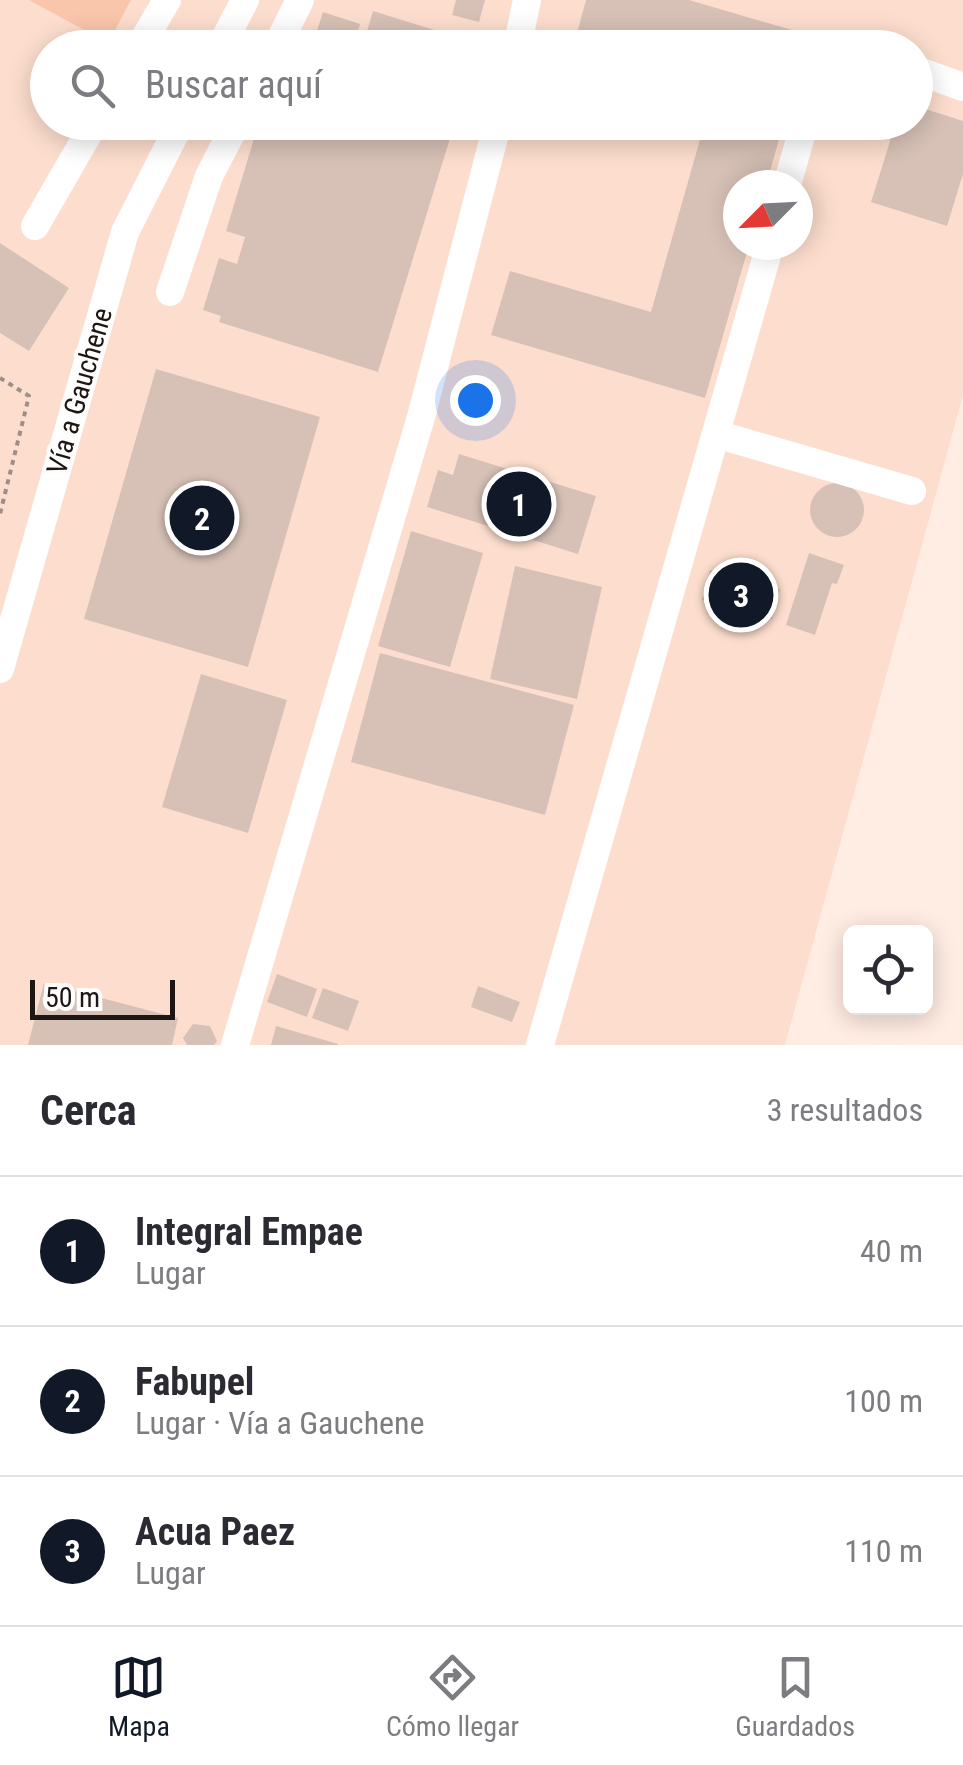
<!DOCTYPE html>
<html lang="es">
<head>
<meta charset="utf-8">
<style>
  :root { --surface:#fff; --page:#f7f7f7; --text:#2b2b33; --muted:#7c7c81; --line:#e1e1e2; --accent:#111827 }
  body { margin:0; font-family:"Roboto Condensed",sans-serif; background:var(--page); color:var(--text) }
  .controls { position:absolute; right:30px; bottom:30px; display:grid; overflow:hidden; border-radius:15px; box-shadow:0 5px 25px #0003 }
  .controls button { width:90px; height:90px; display:grid; place-items:center; padding:0; border:0; border-bottom:2px solid var(--line); background:var(--surface); color:var(--text); font:50px sans-serif }
  .compass { position:absolute; left:723px; top:170px; width:90px; height:90px; border-radius:50%; background:var(--surface); box-shadow:0 5px 25px #0003; rotate:246deg }
  .scale { position:absolute; left:30px; bottom:25px; width:145px; box-sizing:border-box; padding-left:10px; border:5px solid #1e1612; border-top:0; font-size:28px; line-height:35px; white-space:nowrap; color:#1e1612; -webkit-text-stroke:8px #fdfdfd; paint-order:stroke }
  .you { position:absolute; left:475px; top:400px; width:35px; height:35px; margin:-25px; border:8px solid #fff; border-radius:50%; background:#1a73e8; box-shadow:0 0 0 15px #1a73e833 }
  .badge { display:grid; place-items:center; width:65px; height:65px; border-radius:50%; background:var(--accent); color:#fff; font-size:32px; font-weight:700 }
  .pin { position:absolute; translate:-50% -50%; border:5px solid #fff; box-shadow:0 2px 10px #0006 }
  .list { margin:0; padding:0; list-style:none }
  h2 { display:flex; justify-content:space-between; align-items:center; height:130px; margin:0; padding:0 40px; font-size:42px }
  h2 small { font-size:32px; font-weight:400; color:var(--muted) }
  .list li { display:grid; grid-template-columns:65px 1fr auto; gap:30px; align-items:center; box-sizing:border-box; height:150px; padding:0 40px; border-top:2px solid var(--line) }
  .list b { display:block; font-size:38px; white-space:nowrap }
  .list p { margin:0; font-size:32px; white-space:nowrap; color:var(--muted) }
  .list em { font-size:32px; font-style:normal; color:var(--muted) }
  .icon { flex:none; width:55px; height:55px; fill:none; stroke:currentColor; stroke-width:2; stroke-linecap:round; stroke-linejoin:round }
  .map { position:relative; flex:none; width:963px; height:1045px; overflow:hidden }
  .search { position:absolute; background:var(--surface); box-shadow:0 5px 25px #0003; left:30px; right:30px; top:30px; height:110px; display:flex; align-items:center; gap:25px; box-sizing:border-box; padding:0 35px; border-radius:55px; color:var(--muted); font-size:38px }
  .sheet { height:580px; background:var(--surface) }
  nav { display:flex; justify-content:space-around; align-items:center; box-sizing:border-box; height:140px; border-top:2px solid var(--line); background:var(--surface); font-size:28px; color:var(--muted) }
  nav a { display:grid; justify-items:center; gap:5px }
  nav .on { color:var(--accent) }
  .map>svg:first-child { display:block }
  .built { fill:#fddece; fill-rule:evenodd }
  .green { fill:#fac6ab }
  .building { fill:#d7c1b6 }
  .lines { fill:none; stroke-linecap:round; stroke-linejoin:round }
  .path { stroke:#9d8f88; stroke-width:4; stroke-dasharray:5 5; stroke-linecap:butt }
  .minor { stroke:#fff; stroke-width:28 }
  .labels { text-anchor:middle; stroke-width:8; stroke-linejoin:round; paint-order:stroke }
  .street-label { font-size:28px; fill:#1e1612; stroke:#fdfdfd }
</style>
</head>
<body>
<div class="map">
<svg width="963" height="1045" viewBox="0 0 963 1045">
  <rect width="100%" height="100%" fill="#ffece2"/>
  <path class="built" d="M0,0H963V395L785,1045H0ZM48,48H916V122H48ZM738,185H798V245H738Z"/>
  <path class="green" d="M29,0H131L108,43Z"/>
  <path class="building" d="M456,0H485L479,22L452,15Z
    M586,0H689L809,35L805,48H573Z
    M373,11L479,44L478,48H362Z
    M323,12L360,24L353,48H304L307,38L314,40Z
    M916,106L963,121V174L947,226L871,202L896,122H916Z
    M259,122H455L378,372L219,322L221,316L203,310L219,258L237,264L245,237L226,231Z
    M659,122H784L766,185H738V245H749L705,398L491,335L510,271L651,312L701,136Z
    M0,243L69,288L29,351L0,333Z
    M156,369L320,417L248,667L84,619Z
    M459,454L596,496L578,554L427,507L438,470L453,475Z
    M810 510a27 27 0 1 1 54 0a27 27 0 1 1-54 0Z
    M411,531L483,553L450,667L378,646Z
    M809,553L844,565L837,584L832,583L815,635L786,625Z
    M515,566L602,587L577,699L490,679Z
    M710,570L780,589L772,619L702,600Z
    M380,653L574,705L545,815L351,762Z
    M201,674L287,700L248,833L162,807Z
    M277,974L317,989L307,1017L267,1002Z
    M44,983L178,1018L172,1045H28Z
    M478,986L520,1002L512,1022L471,1007Z
    M323,988L359,1001L348,1031L312,1018Z
    M193,1024L210,1026L217,1041L214,1045H187L183,1038Z
    M276,1026L338,1044V1045H271Z"/>
  <g class="lines">
    <path class="path" d="M0,378L29,396L0,514"/>
    <path class="minor" d="M139,48L167,0
      M220,48L245,0
      M276,48L300,0
      M517,48L527,0
      M916,70L963,87
      M787,185L805,122
      M35,226L95,122
      M170,292L209,176L237,122
      M716,434L912,491
      M0,669L125,232L181,122
      M235,1045L421,417L498,122
      M540,1045L770,245"/>
  </g>
  <g class="labels">
    <g class="street-label">
      <text transform="translate(79 391) rotate(-74)" y="10">Vía a Gauchene</text>
    </g>
  </g>
</svg>
<div class="controls">
<button><svg class="icon" aria-label="locate" viewBox="0 0 24 24"><circle cx="12" cy="12" r="6"/><path d="M12 2v4M12 18v4M2 12h4M18 12h4"/></svg></button>
</div>
<svg class="compass" viewBox="-18 -18 36 36"><path d="M0-13l5 13h-10z" fill="#e53935"/><path d="M0 13l5-13h-10z" fill="#7c7c81"/></svg>
<div class="scale">50 m</div>
<div class="you"></div>
<div class="pin badge" style="left:519px;top:504px">1</div>
<div class="pin badge" style="left:202px;top:518px">2</div>
<div class="pin badge" style="left:741px;top:595px">3</div>
<div class="search"><svg class="icon" aria-label="search" viewBox="0 0 24 24"><circle cx="10" cy="10" r="6"/><path d="M15 15l6 6"/></svg>Buscar aquí</div>
</div>
<section class="sheet">
<h2>Cerca<small>3 resultados</small></h2>
<ul class="list">
<li><span class="badge">1</span><div><b>Integral Empae</b><p>Lugar</p></div><em>40 m</em></li>
<li><span class="badge">2</span><div><b>Fabupel</b><p>Lugar · Vía a Gauchene</p></div><em>100 m</em></li>
<li><span class="badge">3</span><div><b>Acua Paez</b><p>Lugar</p></div><em>110 m</em></li>
</ul>
</section>
<nav>
<a class="on"><svg class="icon" aria-label="map" viewBox="0 0 24 24"><path d="M3 6l6-2 6 2 6-2v14l-6 2-6-2-6 2zM9 4v14M15 6v14"/></svg>Mapa</a>
<a><svg class="icon" aria-label="directions" viewBox="0 0 24 24"><path d="M12 3l9 9-9 9-9-9zM9 14v-3h6M13 9l2 2-2 2"/></svg>Cómo llegar</a>
<a><svg class="icon" aria-label="saved" viewBox="0 0 24 24"><path d="M7 4h10v16l-5-4-5 4z"/></svg>Guardados</a>
</nav>
</body>
</html>
